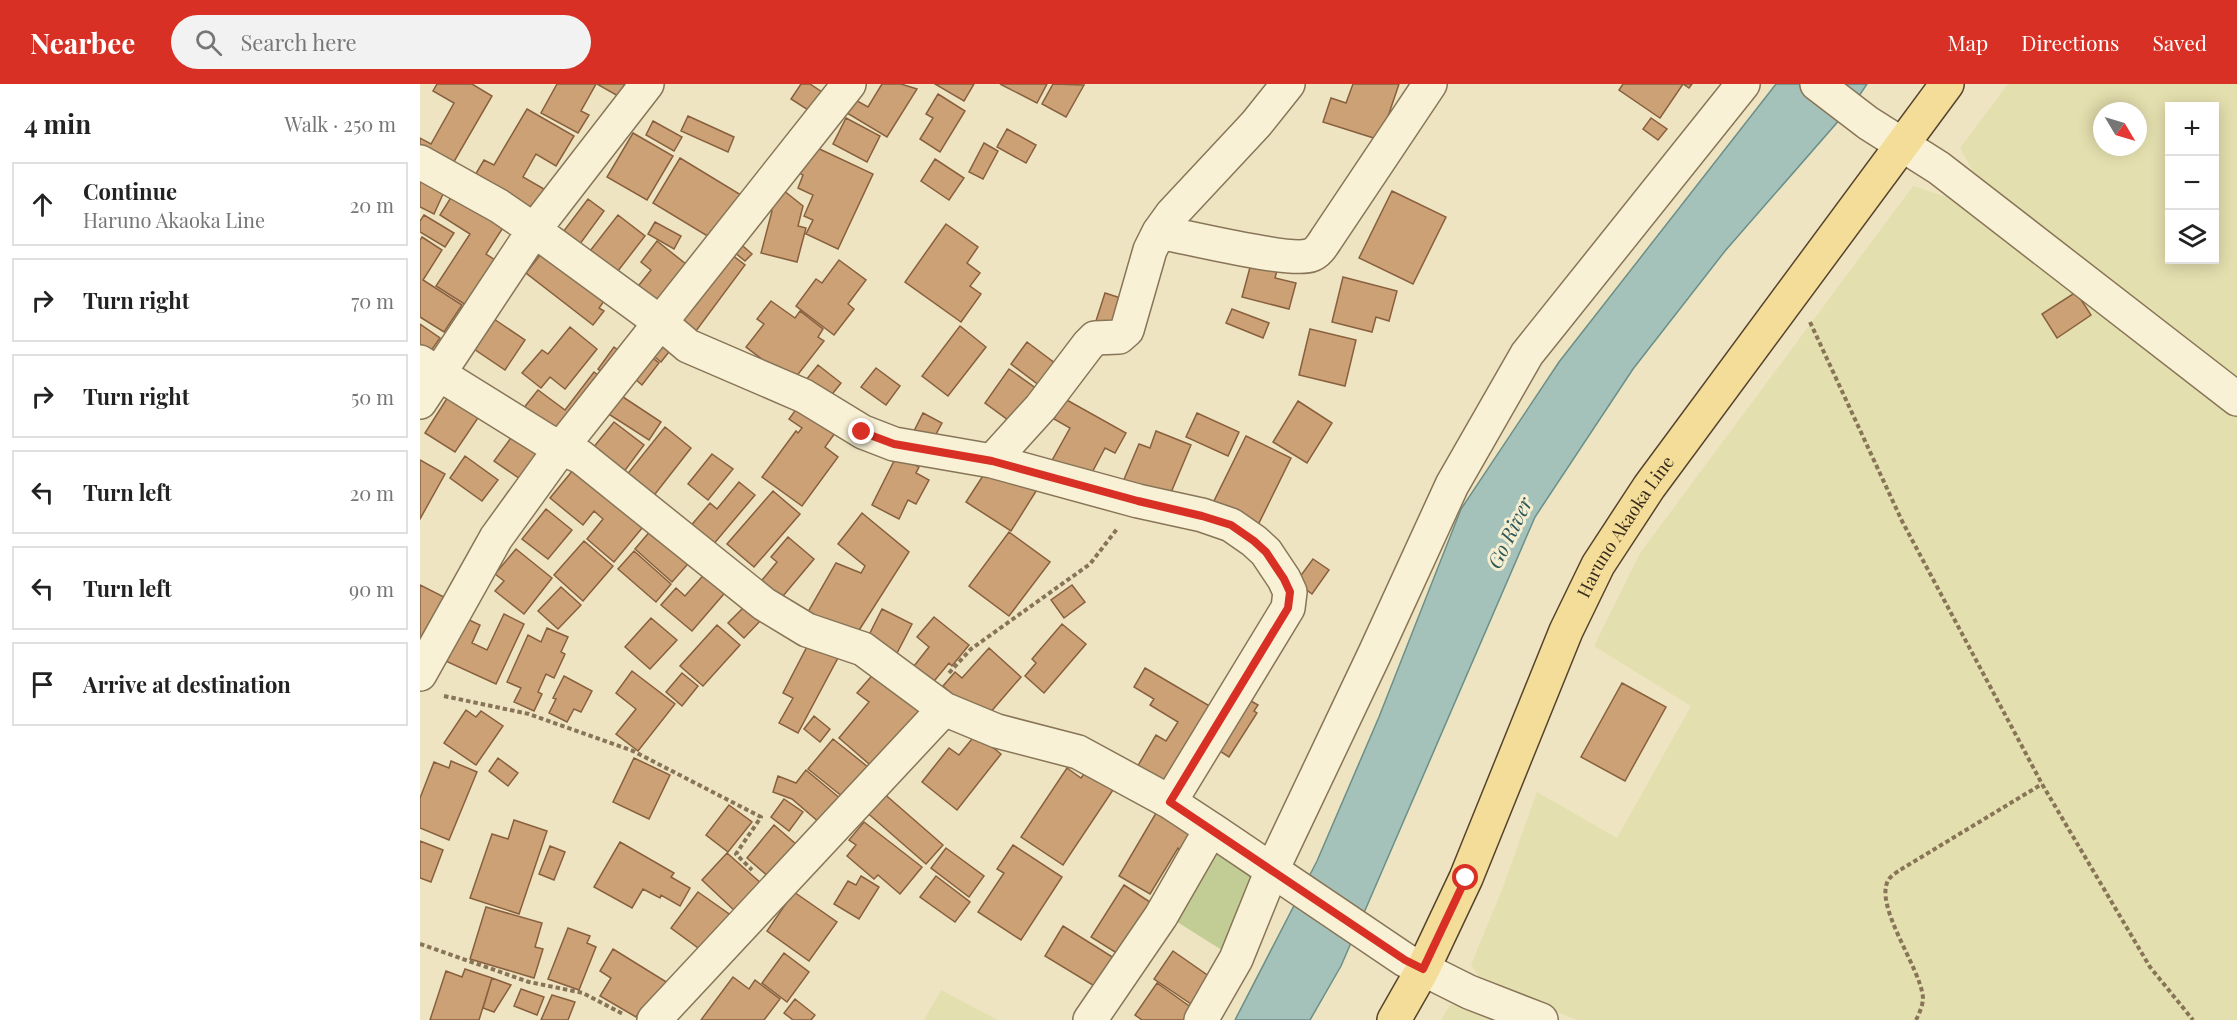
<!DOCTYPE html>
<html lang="en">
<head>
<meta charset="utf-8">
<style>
  :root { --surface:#fff; --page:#f2f2f2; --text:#222; --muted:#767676; --line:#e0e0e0; --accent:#d93025 }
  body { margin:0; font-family:"Playfair Display",serif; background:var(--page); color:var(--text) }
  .controls { position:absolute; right:18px; top:18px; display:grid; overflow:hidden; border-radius:0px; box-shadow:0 3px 15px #0003 }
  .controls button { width:54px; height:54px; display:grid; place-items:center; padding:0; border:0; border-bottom:2px solid var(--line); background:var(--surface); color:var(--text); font:30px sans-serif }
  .compass { position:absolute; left:1673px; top:18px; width:54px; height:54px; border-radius:50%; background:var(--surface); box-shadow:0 3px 15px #0003; rotate:128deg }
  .stop { position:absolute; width:18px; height:18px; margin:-14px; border:4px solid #d93025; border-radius:50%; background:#fff }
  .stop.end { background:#d93025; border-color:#fff; box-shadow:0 2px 6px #0008 }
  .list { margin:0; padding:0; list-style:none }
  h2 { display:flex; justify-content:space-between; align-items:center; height:78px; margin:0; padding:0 24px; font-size:26px }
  h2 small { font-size:20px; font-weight:400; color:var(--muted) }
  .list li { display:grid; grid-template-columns:39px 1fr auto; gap:18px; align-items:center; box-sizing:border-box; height:84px; margin:0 12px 12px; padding:0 12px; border:2px solid var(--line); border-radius:0px }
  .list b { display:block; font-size:22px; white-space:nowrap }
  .list p { margin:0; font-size:20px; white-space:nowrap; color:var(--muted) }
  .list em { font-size:20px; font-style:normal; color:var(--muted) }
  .icon { flex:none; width:33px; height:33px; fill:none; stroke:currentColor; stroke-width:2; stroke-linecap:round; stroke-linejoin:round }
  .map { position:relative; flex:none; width:1817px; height:936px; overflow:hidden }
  header { display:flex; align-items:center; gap:36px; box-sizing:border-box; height:84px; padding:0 30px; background:var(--accent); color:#fff }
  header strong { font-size:28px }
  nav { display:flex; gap:33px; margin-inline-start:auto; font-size:21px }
  .search { width:420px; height:54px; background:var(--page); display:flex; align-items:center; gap:15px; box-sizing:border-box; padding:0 21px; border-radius:33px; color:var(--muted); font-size:22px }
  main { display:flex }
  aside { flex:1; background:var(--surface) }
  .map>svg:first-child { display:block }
  .farmland { fill:#e4dfae; fill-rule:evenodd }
  .green { fill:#c2cd95 }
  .water { fill:#a4c1ba; stroke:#6b8f88; stroke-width:1.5 }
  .building { fill:#cda176; stroke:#88603e; stroke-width:1.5 }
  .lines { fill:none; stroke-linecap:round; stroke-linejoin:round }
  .minor-casing { stroke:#887558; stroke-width:36 }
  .major-casing { stroke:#56432d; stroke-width:36 }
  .path { stroke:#887558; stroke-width:4; stroke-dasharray:4.5 3; stroke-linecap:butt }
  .minor { stroke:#f9f1d5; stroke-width:33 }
  .major { stroke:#f3dd98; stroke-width:33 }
  .route { stroke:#d93025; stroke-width:8 }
  .labels { text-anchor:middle; stroke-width:6; stroke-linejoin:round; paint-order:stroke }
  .street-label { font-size:18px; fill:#382c1d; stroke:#f6eed1 }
  .water-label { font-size:20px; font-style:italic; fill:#2c5758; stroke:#f6eed1 }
</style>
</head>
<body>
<header>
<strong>Nearbee</strong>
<div class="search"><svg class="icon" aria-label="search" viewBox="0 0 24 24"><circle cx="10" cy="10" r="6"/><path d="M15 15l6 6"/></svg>Search here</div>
<nav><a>Map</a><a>Directions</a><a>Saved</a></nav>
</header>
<main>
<aside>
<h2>4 min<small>Walk · 250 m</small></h2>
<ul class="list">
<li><svg class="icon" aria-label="ahead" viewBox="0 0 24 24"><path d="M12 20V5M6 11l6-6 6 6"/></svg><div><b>Continue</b><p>Haruno Akaoka Line</p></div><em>20 m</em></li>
<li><svg class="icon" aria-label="right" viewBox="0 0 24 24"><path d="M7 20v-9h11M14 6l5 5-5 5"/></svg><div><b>Turn right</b></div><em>70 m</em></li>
<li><svg class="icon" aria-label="right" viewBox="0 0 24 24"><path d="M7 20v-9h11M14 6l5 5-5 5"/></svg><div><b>Turn right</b></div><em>50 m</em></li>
<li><svg class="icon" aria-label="left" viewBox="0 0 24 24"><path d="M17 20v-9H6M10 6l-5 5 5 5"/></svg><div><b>Turn left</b></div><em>20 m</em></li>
<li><svg class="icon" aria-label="left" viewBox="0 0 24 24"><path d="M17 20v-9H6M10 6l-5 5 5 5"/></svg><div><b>Turn left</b></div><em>90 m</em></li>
<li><svg class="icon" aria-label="arrive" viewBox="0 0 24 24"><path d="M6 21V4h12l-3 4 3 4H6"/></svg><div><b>Arrive at destination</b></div></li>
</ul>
</aside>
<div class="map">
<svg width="1817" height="936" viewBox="0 0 1817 936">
  <rect width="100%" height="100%" fill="#eee4c1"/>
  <path class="farmland" d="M1588,0H1817V300L1566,111L1540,64ZM1750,22H1794V176H1750ZM1682,27H1718V63H1682Z
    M1493,102L1545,119L1817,327V936H1157L1063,898L1051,881L1083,803L1117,708L1197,754L1271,622L1174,562L1220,469Z
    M521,906L578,936H504Z
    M1046,918L1092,936H1021L1030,921Z"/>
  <path class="green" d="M791,745L852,786L816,875L743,829Z"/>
  <path class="water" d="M1356,0H1447L1435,18L1305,167L1213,285L1115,433L921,882L890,936H815L897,777L959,633L1041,425L1139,278Z"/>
  <path class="building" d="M17,0H52L72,12L28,88L0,71V54L11,60L34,19L13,7Z
    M137,0H176L161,27L169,31L158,49L121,29Z
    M177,0H205L198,12Z
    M381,0H390L411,14L399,33L371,15Z
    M462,0H481L497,5L467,53L422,26L430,13L448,23Z
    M515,0H554L544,17Z
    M580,0H627L617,19Z
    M633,0L664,1L646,33L622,20Z
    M933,0H979L960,56L903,38L911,14L926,19Z
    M1203,0H1272L1269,4L1263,0L1240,34L1199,6Z
    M518,10L545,27L520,68L500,55L513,34L506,30Z
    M107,25L154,52L136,82L116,70L103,93L124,105L109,131L51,98L64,76L74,81Z
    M268,32L314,53L308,68L261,47Z
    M426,34L460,52L447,78L413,60Z
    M1231,34L1247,45L1238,56L1223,45Z
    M233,37L262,53L254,67L226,51Z
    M587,45L616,61L606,79L577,63Z
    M213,49L253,72L227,116L187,93Z
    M564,59L578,67L563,95L549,88Z
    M391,61L453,90L418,165L386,150L393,136L384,132L393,111L378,104L383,91L379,89Z
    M260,74L326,114L299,159L233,119Z
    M515,75L544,94L529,116L501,97Z
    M0,90L28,99L14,130L0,123Z
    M358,102L383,122L378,142L386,144L377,178L341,169L352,127L343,120Z
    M35,107L86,139L66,170L78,178L49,223L16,202L50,150L20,131Z
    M972,107L1026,133L993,200L939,174Z
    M168,115L184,127L157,164L140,152Z
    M4,131L34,149L25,163L0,148V137Z
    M198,131L225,152L194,192L163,176Z
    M235,138L261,152L254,165L228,150Z
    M526,140L558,163L547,179L560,189L550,202L561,210L541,238L485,198Z
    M2,153L22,166L3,196L42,221L24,248L0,233V156Z
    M316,156L332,170L325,177L309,164Z
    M237,157L276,188L240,233L212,210L231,186L221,178Z
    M128,161L190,209L179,224L184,227L173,241L106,189Z
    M307,167L325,181L270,255L251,240Z
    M419,176L446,196L428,220L434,225L414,251L376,222L396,195L402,199Z
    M832,176L858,183L855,194L876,199L869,225L822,213Z
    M923,193L977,207L969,237L956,233L952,248L912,238Z
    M1656,208L1671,231L1637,254L1622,230Z
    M685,209L710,217L701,245L676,237Z
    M351,217L375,234L380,227L403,245L398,253L404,257L372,298L326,263L344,240L337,235Z
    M812,225L849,239L843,254L806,239Z
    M74,235L105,256L85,286L54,265Z
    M0,240L20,254L6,274L0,269Z
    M540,242L566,263L528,312L502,292Z
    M150,243L177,265L145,305L130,293L121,304L102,289L122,266L128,270Z
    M890,245L936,256L925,302L879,291Z
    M607,258L644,286L628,308L591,280Z
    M256,259L241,278L226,266Z
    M194,263L207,273L190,295L178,285Z
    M225,268L239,279L222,301L208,289Z
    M398,281L421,299L405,319L382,301Z
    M456,284L480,302L466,321L441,303Z
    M589,285L624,310L599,344L565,319Z
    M174,288L186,297L137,360L99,330L118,306L145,326Z
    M33,305L64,325L35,368L5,349Z
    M200,311L241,338L229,356L187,329Z
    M645,315L706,349L695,369L685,364L666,400L630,380L650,344L634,335Z
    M383,316L420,342L405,363L418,373L382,422L342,393L376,347L378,349L382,344L369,335Z
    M878,317L912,339L887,379L853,358Z
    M503,329L522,339L508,365L490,355Z
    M777,329L819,348L808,372L766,353Z
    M194,338L224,361L200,393L169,369Z
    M245,343L271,364L232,414L205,393Z
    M96,347L127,369L106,399L74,377Z
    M736,347L771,361L747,418L702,400L719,360L730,364Z
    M826,352L871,374L838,441L793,419Z
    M292,370L313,385L288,416L268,400Z
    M477,371L499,383L496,389L509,396L496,420L488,416L479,435L452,421Z
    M45,372L78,396L62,417L30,394Z
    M0,376L25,390L0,435Z
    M158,380L227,438L194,478L167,455L183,435L174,427L163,441L130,414Z
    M568,384L618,404L591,447L546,418Z
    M319,398L335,411L292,462L269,444L290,419L297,425Z
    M353,407L380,430L334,483L307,460Z
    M126,425L152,446L128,475L102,455Z
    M442,429L489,468L436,551L388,528L416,479L441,489L445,482L418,460Z
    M232,445L275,472L252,498L215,465Z
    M589,448L630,478L589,532L549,502Z
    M368,453L394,475L358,518L338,501L357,478L351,473Z
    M164,457L193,482L163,517L134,491Z
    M96,465L132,494L104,530L75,507L84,497L75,490Z
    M214,467L251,500L236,518L198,485Z
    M893,475L909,486L892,510L876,498Z
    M288,486L309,504L272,547L241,521L256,504L265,512Z
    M0,501L24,513L3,553L0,566Z
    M652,501L665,518L644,534L631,516Z
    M141,503L161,521L138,545L118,527Z
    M329,518L344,533L324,554L308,539Z
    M462,525L492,540L475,573L446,557Z
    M84,530L104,540L76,600L19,574L39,531L60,541L52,559L67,566Z
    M514,533L549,561L532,582L529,579L510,602L490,587L509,563L497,553Z
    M231,534L257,556L230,585L205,563Z
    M642,540L666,560L624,609L605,592L616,579L612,575Z
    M297,541L320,561L283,602L260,582Z
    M127,544L148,553L141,568L145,570L134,594L126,590L118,608L122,610L114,627L94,618L101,604L87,598L108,551L121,558Z
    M391,555L420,570L378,649L359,639L373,614L363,609Z
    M569,564L601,593L563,637L523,602L535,588L542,594Z
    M725,584L793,624L744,708L713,690L736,651L746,657L758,638L730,621L734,615L714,603Z
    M212,587L255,620L218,667L196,650L216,625L196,609Z
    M456,587L504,628L456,686L419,654L449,618L437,609Z
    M262,589L278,602L262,622L246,608Z
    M144,592L172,607L161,628L154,625L147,638L129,629L136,615L133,614Z
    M1202,599L1246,623L1205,697L1161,673Z
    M826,614L838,621L834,627L837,629L809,673L792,662Z
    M46,626L56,633L61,627L83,642L56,681L24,659Z
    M394,632L410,645L400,658L384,645Z
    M556,650L581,670L537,726L502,698L529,664L539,671Z
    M413,655L453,687L428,717L388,685Z
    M78,674L98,689L88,702L69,687Z
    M214,674L250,691L229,735L193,718Z
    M31,677L57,688L29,756L0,744V714L14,678L29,684Z
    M647,684L661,694L668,685L695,703L643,781L601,753Z
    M386,686L421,715L400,739L372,715L353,708L358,692L376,699Z
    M461,707L523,761L506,780L444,726Z
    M364,715L383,728L369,747L351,733Z
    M309,721L332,738L308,768L286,751Z
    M739,724L780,748L767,770L758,764L730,810L699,792Z
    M94,736L127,747L99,830L50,814L72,750L88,755Z
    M444,738L502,783L480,810L458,791L454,795L427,772L436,761L429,756Z
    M354,741L384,767L356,799L327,774Z
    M0,757L23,766L11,798L0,794Z
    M200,758L254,789L251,793L270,804L260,822L241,811L240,814L223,805L212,824L174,803Z
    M593,761L642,793L601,856L558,828L584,789L577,785Z
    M130,762L145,768L134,796L119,790Z
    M526,764L564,792L549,813L511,784Z
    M307,769L342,800L316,828L282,796Z
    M441,792L459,803L439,835L414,820L428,797L436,801Z
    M516,792L550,818L535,838L500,813Z
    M704,801L736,822L703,873L671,853Z
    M278,808L312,832L285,869L251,844Z
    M374,808L417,838L389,877L347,847Z
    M66,823L122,839L115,863L123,865L114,894L50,875Z
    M643,842L694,874L676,903L625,872Z
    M148,844L170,852L167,859L176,863L159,906L128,895Z
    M193,865L248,899L230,929L222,924L216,933L180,912L191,894L180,887Z
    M753,867L793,895L774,922L734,895Z
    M364,869L389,888L367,918L342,899Z
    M45,885L72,894L59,936H10L26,887L42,893Z
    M313,893L329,905L335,896L360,915L344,936H281Z
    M72,894L91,901L74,928L63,924Z
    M737,899L772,924L764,936H722L715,931Z
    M101,905L124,913L117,931L94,922Z
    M132,911L155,918L148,936H121Z
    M375,915L395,931L391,936H373L364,929Z"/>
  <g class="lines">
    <defs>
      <path id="minor" d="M1397,0L1448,39L1519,84L1817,315
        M0,78L79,122L114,146L241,239L268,262L384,312L443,348L474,360L572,377L718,417L782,431L811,441L834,457L846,468L864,495L870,508L868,524L750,718
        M739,148C767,153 871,179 891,171C898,169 903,160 907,154L1010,0
        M0,278L127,357L161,373L344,520L387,546L443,565L524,625L577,647L658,668L750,718L791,745
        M0,318L114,146L227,0
        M572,377L621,323L668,261L675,254L699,253L707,246L730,166L739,148L752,130L836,40L868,0
        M0,590L76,454L141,364L429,0
        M234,936L524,625
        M670,936L741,832L791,745L985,876L1049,908L1121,936
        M781,936L816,875L852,786L955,569L1032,401L1107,270L1323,0"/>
      <g id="major">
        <path id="s1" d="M974,936L1003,885L1046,794L1146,547L1178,481L1229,403L1527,0"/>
      </g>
    </defs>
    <use href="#minor" class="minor-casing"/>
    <use href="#major" class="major-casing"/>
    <path class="path" d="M1390,238L1482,437L1622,700L1730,883L1773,936
      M529,589L551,565L670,480L697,445
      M24,612L109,630L213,667L341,733L316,770L332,786
      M0,860L109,898L163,909L203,930
      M1496,936C1499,930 1503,921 1503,914C1501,884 1452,820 1469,795C1472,791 1477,788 1480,786L1622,700"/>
    <use href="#minor" class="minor"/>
    <use href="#major" class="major"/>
  </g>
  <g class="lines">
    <path class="route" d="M442,348L474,360L572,377L718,417L782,432L811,441L834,457L846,468L864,495L870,508L868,524L750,718L985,876L1003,885L1046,794"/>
  </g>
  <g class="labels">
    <g class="street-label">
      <text dy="6" stroke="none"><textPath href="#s1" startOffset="546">Haruno Akaoka Line</textPath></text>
    </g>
    <g class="water-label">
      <text transform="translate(1090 449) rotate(-64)" y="7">Go River</text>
    </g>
  </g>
</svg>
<div class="controls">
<button>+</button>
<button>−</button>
<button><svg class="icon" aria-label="layers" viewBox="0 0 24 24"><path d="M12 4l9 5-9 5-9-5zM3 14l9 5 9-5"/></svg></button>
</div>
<svg class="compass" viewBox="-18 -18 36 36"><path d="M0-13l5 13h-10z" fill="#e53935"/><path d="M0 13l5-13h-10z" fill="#767676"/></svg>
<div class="stop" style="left:1046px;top:794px"></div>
<div class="stop end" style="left:442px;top:348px"></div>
</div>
</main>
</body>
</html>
